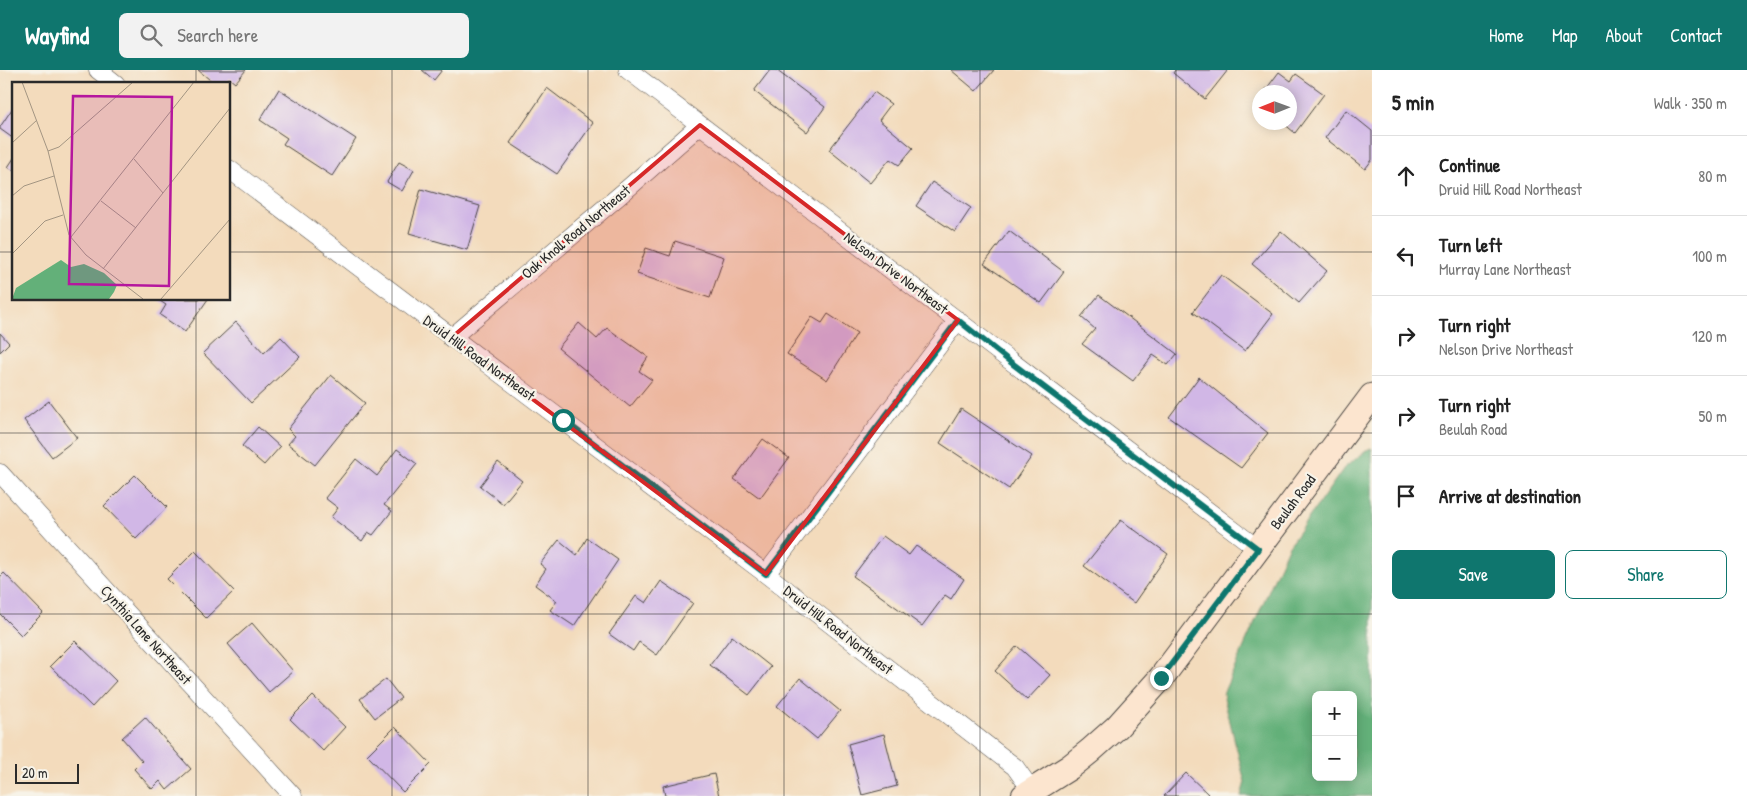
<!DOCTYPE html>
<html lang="en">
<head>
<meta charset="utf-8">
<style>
  :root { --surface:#fff; --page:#f2f2f2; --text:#222; --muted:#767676; --line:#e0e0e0; --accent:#0f766e }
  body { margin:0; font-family:"Patrick Hand",sans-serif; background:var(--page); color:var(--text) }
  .controls { position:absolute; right:15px; bottom:15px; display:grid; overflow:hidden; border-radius:8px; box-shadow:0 2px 12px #0003 }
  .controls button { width:45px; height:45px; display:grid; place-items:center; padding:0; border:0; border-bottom:1px solid var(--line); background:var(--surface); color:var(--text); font:25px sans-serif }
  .compass { position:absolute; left:1252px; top:15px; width:45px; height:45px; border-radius:50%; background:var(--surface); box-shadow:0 2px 12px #0003; rotate:269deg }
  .scale { position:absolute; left:15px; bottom:12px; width:64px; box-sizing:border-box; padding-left:5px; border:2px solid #2b2b2b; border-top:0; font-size:14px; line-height:18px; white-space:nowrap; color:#2b2b2b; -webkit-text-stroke:4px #f7f3e8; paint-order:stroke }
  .stop { position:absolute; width:15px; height:15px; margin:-11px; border:4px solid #0f766e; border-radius:50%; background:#fff }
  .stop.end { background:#0f766e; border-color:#fff; box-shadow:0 1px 5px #0008 }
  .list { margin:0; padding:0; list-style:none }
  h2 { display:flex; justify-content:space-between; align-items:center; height:65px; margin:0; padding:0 20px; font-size:21px }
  h2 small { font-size:16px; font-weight:400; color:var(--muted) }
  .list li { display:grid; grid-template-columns:32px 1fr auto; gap:15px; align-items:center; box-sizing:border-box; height:80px; padding:0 20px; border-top:1px solid var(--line) }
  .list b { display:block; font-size:19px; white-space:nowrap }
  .list p { margin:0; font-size:16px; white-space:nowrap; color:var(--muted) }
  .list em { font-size:16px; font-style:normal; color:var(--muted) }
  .actions { display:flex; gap:10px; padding:15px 20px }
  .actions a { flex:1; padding:11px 0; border:1px solid var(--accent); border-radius:8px; text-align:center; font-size:18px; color:var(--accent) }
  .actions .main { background:var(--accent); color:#fff }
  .icon { flex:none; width:28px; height:28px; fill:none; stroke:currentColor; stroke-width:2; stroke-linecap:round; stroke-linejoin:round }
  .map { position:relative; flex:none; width:1372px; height:726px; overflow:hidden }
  header { display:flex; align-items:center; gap:30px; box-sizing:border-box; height:70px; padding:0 25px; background:var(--accent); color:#fff }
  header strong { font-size:24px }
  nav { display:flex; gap:28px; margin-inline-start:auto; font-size:18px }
  .search { width:350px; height:45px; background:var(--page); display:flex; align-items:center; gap:12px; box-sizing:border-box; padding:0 18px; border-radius:8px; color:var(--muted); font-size:19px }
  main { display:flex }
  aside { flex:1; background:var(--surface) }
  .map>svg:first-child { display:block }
  .forest { fill:#63b079; stroke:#476e52; fill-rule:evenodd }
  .building { fill:#d1b7e6 }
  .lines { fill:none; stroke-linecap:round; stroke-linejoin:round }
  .street-casing { stroke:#494541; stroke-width:19 }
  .secondary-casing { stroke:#494541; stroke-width:27 }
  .street { stroke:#fff; stroke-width:18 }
  .secondary { stroke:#fce5cf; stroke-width:25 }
  .route { stroke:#0f766e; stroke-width:6 }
  .marked { fill:#d62828; fill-opacity:0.2; stroke:#d62828; stroke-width:4; stroke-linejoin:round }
  .grid { fill:none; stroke:#2b2b2b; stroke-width:1; stroke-opacity:0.55 }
  .labels { text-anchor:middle; stroke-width:4.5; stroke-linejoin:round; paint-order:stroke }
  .street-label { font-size:15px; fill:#2b2b2b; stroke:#f7f3e8 }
  .inset-road { fill:none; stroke:#a39582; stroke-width:1 }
  .view { fill:#b5179e; fill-opacity:0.15; stroke:#b5179e; stroke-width:2.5 }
  .inset-edge { fill:none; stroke:#2b2b2b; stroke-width:2.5 }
</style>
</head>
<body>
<header>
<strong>Wayfind</strong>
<div class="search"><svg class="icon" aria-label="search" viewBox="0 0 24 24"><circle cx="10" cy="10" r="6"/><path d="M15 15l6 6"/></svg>Search here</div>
<nav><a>Home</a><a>Map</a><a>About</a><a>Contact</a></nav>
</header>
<main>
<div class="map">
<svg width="1372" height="726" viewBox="0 0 1372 726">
  <rect width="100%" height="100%" fill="#f7f3e8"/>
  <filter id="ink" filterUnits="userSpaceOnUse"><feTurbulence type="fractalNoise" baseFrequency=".02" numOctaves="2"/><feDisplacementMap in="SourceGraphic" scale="10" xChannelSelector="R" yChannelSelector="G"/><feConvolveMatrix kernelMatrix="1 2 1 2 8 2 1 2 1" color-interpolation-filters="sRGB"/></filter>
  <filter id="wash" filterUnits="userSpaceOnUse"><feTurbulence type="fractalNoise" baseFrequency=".0096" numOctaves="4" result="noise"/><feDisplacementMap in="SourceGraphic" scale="20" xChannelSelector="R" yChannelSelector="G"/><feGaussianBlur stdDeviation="1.12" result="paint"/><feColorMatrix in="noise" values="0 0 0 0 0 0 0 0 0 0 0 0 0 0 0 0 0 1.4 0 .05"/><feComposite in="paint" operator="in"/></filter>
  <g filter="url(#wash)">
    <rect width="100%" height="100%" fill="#f3dbbc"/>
    <path class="forest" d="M1370,378L1372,379V726H1241L1245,712L1223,624L1288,477L1344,398ZM1316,625H1353V707H1316Z"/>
    <g id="blocks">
      <path class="building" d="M198,0H246L235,13L229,8L225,14H215Z
        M422,0H442L434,10Z
        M770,0H776L825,37L807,62L754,21Z
        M951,0H994L976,21Z
        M1175,0H1228L1205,29L1173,3Z
        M1279,2L1291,11L1296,4L1324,24L1295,63L1282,52H1290V22H1264Z
        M547,18L593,53L557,104L510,73Z
        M279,19L356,69L332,106L283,74L287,68L260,50Z
        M874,22L891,34L879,50L913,78L899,95L890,89L870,113L829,80Z
        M14,36V69L0,59V57Z
        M1346,40L1372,61V90L1365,99L1325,68Z
        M14,88V101L8,97Z
        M399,92L414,100L402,121L387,112Z
        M932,112L971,138L955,162L916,136Z
        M421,119L480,136L467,180L409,163Z
        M1009,161L1064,202L1041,233L984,194Z
        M1281,161L1327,201L1299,233L1252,194Z
        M675,171L724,187L710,228L637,204L646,178L670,186Z
        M1221,205L1273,244L1245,281L1193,242Z
        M1099,225L1177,284L1168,295L1153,285L1133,311L1082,274L1095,259L1081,247Z
        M157,229H208L185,262L160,245L166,235Z
        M828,244L857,263L827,310L787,284L812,247L822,253Z
        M236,252L264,283L281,267L300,287L251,333L203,283Z
        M579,253L597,269L607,258L648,287L639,301L652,310L630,337L558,278Z
        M0,263L9,273L0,282Z
        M331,305L365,333L315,395L288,374L295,366L288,359Z
        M1199,307L1268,363L1241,398L1169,347Z
        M49,331L77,368L52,387L24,350Z
        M961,339L1032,386L1009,419L940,373Z
        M258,357L280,377L264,395L242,376Z
        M763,369L789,388L760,428L734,409Z
        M397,379L417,394L384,435L392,441L373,465L368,462L362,471L331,447L338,438L325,428L356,389L377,406Z
        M498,392L522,411L503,434L480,416Z
        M135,405L167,437L136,469L104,436Z
        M1121,450L1168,484L1134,533L1084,496Z
        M883,466L909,485L916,476L964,509L951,529L945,525L922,556L853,506Z
        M587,468L618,490L574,556L550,540L557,531L535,515L546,499L540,494L559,470L577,485Z
        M195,481L234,521L206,548L167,509Z
        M4,503L43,543L21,565L0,544V507Z
        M661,511L693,533L657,585L639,572L633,581L609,564L636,526L646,533Z
        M252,553L293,601L269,622L228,574Z
        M732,566L771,597L749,625L710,595Z
        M75,571L116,611L92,637L50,596Z
        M1017,576L1050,605L1027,630L995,601Z
        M800,608L840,641L817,669L777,636Z
        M386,609L401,628L375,648L360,629Z
        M313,626L345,657L323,681L290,649Z
        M145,647L191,699L167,720L160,711L152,719L134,699L142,691L122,668Z
        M395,657L431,694L403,722L367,685Z
        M884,664L897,716L862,725L848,674Z
        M1186,703L1208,724L1206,726H1164Z
        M714,704L719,726H665L663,716Z"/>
    </g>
  </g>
  <g filter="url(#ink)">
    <use href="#blocks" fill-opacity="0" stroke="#494541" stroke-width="1"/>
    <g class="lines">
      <defs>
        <path id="street" d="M98,0L116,14
          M628,0L1258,479
          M229,99L766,504L1015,697L1032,721
          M451,268L626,120L700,55
          M0,403L293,726
          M766,504L958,250"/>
        <path id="secondary" d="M1024,726L1070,697L1090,681L1117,657L1161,608L1372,326"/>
      </defs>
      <use href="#street" class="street-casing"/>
      <use href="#secondary" class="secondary-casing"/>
      <use href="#street" class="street"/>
      <use href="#secondary" class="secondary"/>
    </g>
  </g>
  <g class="lines" filter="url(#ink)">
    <path class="route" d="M563,350L766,504L958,250L1013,294L1258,479L1161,608"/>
  </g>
  <path class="marked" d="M700,55L958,250L766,504L451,268Z"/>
  <path class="grid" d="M196,0V14M392,0V726M588,0V726M784,0V726M980,0V726M1176,0V726M0,182H14M229,182H1372M196,229V726M0,363H1372M0,544H1372"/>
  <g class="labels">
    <g class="street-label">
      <text transform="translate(576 162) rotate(-40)" y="5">Oak Knoll Road Northeast</text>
      <text transform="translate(896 203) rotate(37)" y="5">Nelson Drive Northeast</text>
      <text transform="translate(479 288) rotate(36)" y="5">Druid Hill Road Northeast</text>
      <text transform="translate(1293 432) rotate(-53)" y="5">Beulah Road</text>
      <text transform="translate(838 560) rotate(38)" y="5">Druid Hill Road Northeast</text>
      <text transform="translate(146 565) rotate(48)" y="5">Cynthia Lane Northeast</text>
    </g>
  </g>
  <g transform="translate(12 12)">
    <rect width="218" height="218" fill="#f3dbbc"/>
    <path d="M49,178L59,185L72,182L92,191L105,203L102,210L97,217H0L4,206Z" fill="#63b079"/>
    <path class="inset-road" d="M10,0L36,69L57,153L74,173L131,217M0,61L25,38M36,69L47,65L121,0M122,77L151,111M0,114L12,104L42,94M89,119L124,146M59,155L182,0M0,172L33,139L51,133M91,187L218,26M149,217L218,137"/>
    <path class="view" d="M61,14L160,15L157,204L57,202Z"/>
    <rect width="218" height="218" class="inset-edge"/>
  </g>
</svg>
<div class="controls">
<button>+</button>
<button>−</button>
</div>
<svg class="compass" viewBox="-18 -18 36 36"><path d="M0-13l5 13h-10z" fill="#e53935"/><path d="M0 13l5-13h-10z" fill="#767676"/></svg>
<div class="scale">20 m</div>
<div class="stop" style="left:563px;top:350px"></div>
<div class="stop end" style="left:1161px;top:608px"></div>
</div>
<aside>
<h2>5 min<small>Walk · 350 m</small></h2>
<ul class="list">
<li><svg class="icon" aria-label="ahead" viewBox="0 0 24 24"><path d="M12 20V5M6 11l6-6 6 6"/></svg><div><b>Continue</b><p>Druid Hill Road Northeast</p></div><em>80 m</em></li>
<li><svg class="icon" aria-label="left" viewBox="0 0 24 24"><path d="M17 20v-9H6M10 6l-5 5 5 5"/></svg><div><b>Turn left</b><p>Murray Lane Northeast</p></div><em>100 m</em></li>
<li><svg class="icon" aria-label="right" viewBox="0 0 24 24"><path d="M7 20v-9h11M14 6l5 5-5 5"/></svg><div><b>Turn right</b><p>Nelson Drive Northeast</p></div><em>120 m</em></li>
<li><svg class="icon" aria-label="right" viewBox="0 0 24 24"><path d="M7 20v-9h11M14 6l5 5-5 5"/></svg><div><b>Turn right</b><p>Beulah Road</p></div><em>50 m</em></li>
<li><svg class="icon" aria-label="arrive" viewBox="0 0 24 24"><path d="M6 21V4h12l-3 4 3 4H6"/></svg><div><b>Arrive at destination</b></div></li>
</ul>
<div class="actions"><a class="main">Save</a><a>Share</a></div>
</aside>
</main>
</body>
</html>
